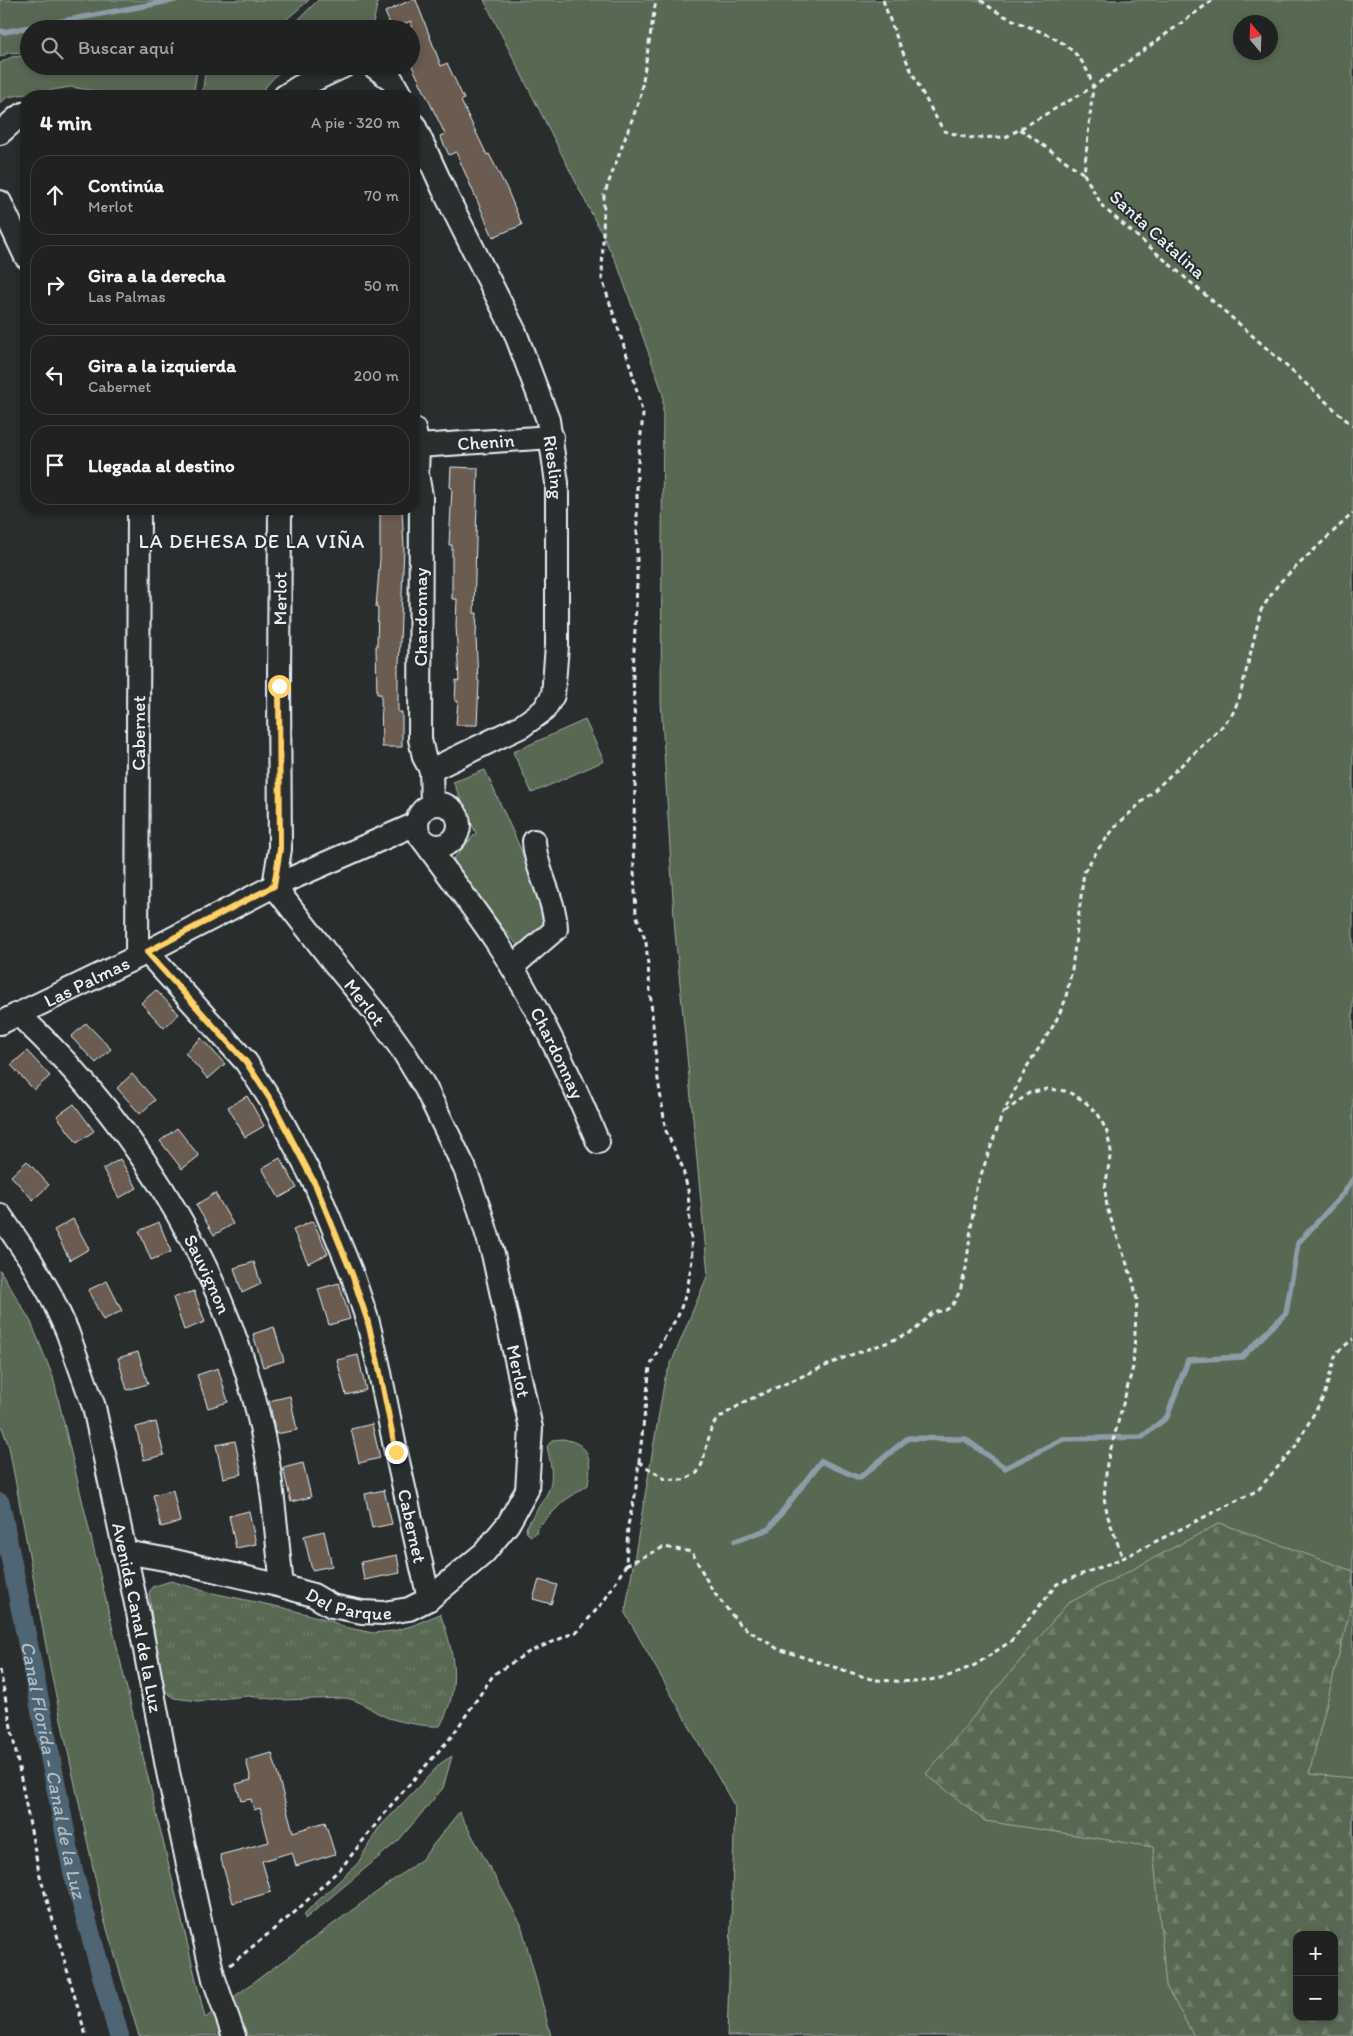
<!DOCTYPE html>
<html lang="es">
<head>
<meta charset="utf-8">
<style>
  :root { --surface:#202222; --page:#2d2f2f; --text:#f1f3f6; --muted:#a2a4a5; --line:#3d3f40 }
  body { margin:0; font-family:Itim,sans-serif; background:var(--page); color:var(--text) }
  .controls { position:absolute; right:15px; bottom:15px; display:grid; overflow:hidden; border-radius:10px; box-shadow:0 2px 8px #0003 }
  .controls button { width:45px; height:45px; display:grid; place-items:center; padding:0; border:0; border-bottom:1px solid var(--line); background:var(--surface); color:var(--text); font:25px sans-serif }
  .compass { position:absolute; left:1233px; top:15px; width:45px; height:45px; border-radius:50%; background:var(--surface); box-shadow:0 2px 8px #0003; rotate:341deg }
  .stop { position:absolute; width:15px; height:15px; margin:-11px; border:4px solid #ffd166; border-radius:50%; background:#fff }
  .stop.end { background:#ffd166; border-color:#fff; box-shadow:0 1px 5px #0008 }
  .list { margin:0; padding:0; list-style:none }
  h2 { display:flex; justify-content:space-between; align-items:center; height:65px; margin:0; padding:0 20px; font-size:21px }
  h2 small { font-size:16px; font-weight:400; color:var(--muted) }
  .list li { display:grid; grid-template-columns:32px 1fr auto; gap:15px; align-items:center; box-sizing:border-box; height:80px; margin:0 10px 10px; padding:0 10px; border:1px solid var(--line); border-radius:20px }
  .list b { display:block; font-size:19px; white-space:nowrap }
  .list p { margin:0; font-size:16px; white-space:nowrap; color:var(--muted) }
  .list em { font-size:16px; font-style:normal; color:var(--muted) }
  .icon { flex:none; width:28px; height:28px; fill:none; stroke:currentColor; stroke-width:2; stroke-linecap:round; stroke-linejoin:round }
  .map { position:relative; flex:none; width:1353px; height:2036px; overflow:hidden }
  .search { position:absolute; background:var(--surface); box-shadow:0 2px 8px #0003; left:20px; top:20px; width:400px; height:55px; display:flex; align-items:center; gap:12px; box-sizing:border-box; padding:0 18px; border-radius:28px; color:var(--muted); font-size:19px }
  .panel { position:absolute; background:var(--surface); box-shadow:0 2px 8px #0003; left:20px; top:90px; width:400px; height:425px; border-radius:20px }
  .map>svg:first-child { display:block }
  .grass { fill:#586953; stroke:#a0ada6; fill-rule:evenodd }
  .forest { fill:url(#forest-firs); stroke:#a0ada6; fill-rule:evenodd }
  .park { fill:url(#park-tufts); stroke:#a0ada6 }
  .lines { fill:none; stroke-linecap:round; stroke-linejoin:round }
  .stream { stroke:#8c9da8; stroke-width:5.5 }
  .canal { stroke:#4f6573; stroke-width:20 }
  .building { fill:#6a5c51; stroke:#e8f1f8 }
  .minor-casing { stroke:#e8f1f8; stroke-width:26 }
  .path { stroke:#e8f1f8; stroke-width:3; stroke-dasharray:5 4; stroke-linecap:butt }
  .minor { stroke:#2a2d2e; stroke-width:22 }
  .route { stroke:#ffd166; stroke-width:6 }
  .labels { text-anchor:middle; stroke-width:4; stroke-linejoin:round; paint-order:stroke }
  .street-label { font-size:19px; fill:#e8f1f8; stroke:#2a2d2e }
  .neighbourhood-label { font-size:20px; letter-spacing:1px; fill:#e8f1f8; stroke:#2a2d2e }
  .water-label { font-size:20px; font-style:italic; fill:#abb9c3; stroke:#2a2d2e }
</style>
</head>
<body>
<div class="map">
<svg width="1353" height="2036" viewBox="0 0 1353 2036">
  <defs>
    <pattern id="forest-firs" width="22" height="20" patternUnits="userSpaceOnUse" patternTransform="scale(1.25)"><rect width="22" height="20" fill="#586953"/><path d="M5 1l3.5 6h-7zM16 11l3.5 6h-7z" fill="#707f6c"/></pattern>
    <pattern id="park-tufts" width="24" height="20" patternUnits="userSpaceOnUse" patternTransform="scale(1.25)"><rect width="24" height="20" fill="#586953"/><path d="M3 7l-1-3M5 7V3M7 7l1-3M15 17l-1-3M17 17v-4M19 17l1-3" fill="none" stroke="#707f6c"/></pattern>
  </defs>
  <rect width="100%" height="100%" fill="#2a2d2e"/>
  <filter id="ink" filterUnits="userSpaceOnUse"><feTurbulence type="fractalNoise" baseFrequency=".02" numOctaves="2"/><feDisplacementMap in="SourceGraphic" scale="10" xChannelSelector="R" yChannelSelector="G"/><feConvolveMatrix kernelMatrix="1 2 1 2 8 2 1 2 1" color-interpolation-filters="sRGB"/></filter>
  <g filter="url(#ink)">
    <path class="grass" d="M0,0H309L287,19L257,29H29V52L8,53L0,57Z
      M318,0H378L372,29H282L296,22Z
      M484,0H1353V2036H727L735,1807L625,1613L665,1378L708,1274L675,932L661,701L663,394L618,266ZM1240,22H1270V52H1240ZM1297,1935H1334V2017H1297Z
      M29,55V66H198L193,96H110L108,93L71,87L7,97L0,104V63L12,57Z
      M206,66H295L277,74L262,91L250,96H202Z
      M585,720L604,761L532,793L513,752Z
      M485,770L545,903L546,922L518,946L450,863L476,833L453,782Z
      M0,1270L31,1322L53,1377L205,2018L422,1859L459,1812L521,1924L551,2036H139L104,1919L51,1673L9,1447L0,1422Z
      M563,1439C591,1444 592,1460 588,1485L564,1501L537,1528L536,1533L531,1536L527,1533L526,1528C545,1491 559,1494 547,1447L552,1440Z
      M452,1756L443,1788L399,1840L305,1919V1913L358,1863L378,1829L441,1763Z"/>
    <path class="forest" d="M1220,1523L1353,1571V1598L1309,1774L1353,1778V2036H1194L1166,1986L1153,1847L985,1821L926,1774L1067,1604ZM1297,1935H1334V2017H1297Z"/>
    <path class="park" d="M171,1581L208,1592L284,1608L329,1620L344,1627L373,1633L393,1631L411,1626L440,1614C455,1651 461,1690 440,1726C426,1727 400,1722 386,1717C371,1711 360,1699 344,1698L280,1700L248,1696L198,1701L174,1698L163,1689L160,1681L149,1593L152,1587Z"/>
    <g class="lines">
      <path class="stream" d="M0,31L4,32L175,0
        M735,1541L769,1529L821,1461L859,1478L908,1438L965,1439L1005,1468L1063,1439L1142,1437L1167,1417L1188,1360L1242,1357L1286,1313L1298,1243L1344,1193L1353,1179"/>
      <path class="canal" id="s1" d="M0,1503L73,1872L119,2036"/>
    </g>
    <path class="building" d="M411,0H416L441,66L447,63L464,99L461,101L487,155L489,154L507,189L522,225L493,237L456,152L449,155L440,136L445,134L411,64V21L392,29L385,12Z
      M451,467L478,468L474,613H477L476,637L478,681H479L477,725H456L458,701H455L456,680L459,681L456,625L457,599H452V545H449L452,488L450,487Z
      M380,509H402L404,548L399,665H398V712H402V747H382L381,694H377L376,646H377L378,607H376L380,559Z
      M156,990L179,1014L164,1028L141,1003Z
      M86,1023L111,1049L96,1063L71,1037Z
      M201,1038L225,1064L208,1079L185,1053Z
      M27,1051L50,1076L34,1090L11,1065Z
      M132,1074L155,1100L140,1114L117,1088Z
      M247,1096L264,1126L245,1137L228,1107Z
      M74,1104L94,1131L77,1143L57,1116Z
      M177,1128L199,1156L182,1169L160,1141Z
      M280,1158L297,1188L279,1198L262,1168Z
      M120,1159L137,1188L119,1198L103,1169Z
      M27,1161L49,1185L33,1200L11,1176Z
      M215,1193L233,1224L214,1235L196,1205Z
      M73,1219L89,1249L70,1260L54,1230Z
      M313,1221L328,1254L308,1263L293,1230Z
      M159,1222L171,1252L151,1260L139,1231Z
      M254,1262L261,1284L242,1293L234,1268Z
      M107,1281L122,1311L103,1320L88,1290Z
      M339,1283L350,1319L329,1325L318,1289Z
      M194,1291L205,1322L184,1330L173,1298Z
      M274,1327L284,1361L263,1367L253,1334Z
      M138,1352L148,1384L127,1390L118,1358Z
      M358,1355L366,1390L346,1395L337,1360Z
      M218,1368L228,1402L208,1408L197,1375Z
      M290,1396L297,1430L276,1434L269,1401Z
      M156,1422L164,1455L144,1460L136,1427Z
      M372,1424L380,1458L359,1463L351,1429Z
      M235,1441L242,1474L223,1478L216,1445Z
      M303,1463L311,1497L291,1502L283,1468Z
      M173,1490L180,1522L161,1527L153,1495Z
      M384,1490L392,1524L372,1528L365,1494Z
      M249,1511L256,1544L236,1548L229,1516Z
      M324,1531L332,1566L312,1570L304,1536Z
      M397,1555L400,1573L364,1580L361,1562Z
      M539,1580L557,1585L551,1604L533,1599Z
      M272,1753L293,1832L325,1822L335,1854L296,1866L292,1852L262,1861L271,1892L233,1903L220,1855L269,1842L260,1808L254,1810L251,1799L241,1801L236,1784L251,1780L246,1760Z"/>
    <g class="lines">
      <defs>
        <g id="minor">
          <path d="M373,66L392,80L401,96"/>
          <path d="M285,96L299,87L344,66"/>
          <path id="s2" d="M414,125L447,197L515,332L548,420L557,483V646L553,695L544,710L522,726L431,770"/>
          <path d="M0,133L18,117L26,113"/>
          <path d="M0,202L26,257"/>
          <path d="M414,429L418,446L417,474L421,496L420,739L424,757L431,770L432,804"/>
          <path id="s3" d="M418,446L552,437"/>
          <circle cx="438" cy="825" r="21"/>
          <path id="s4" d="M424,841C448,874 473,907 496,941C537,1004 569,1072 598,1142"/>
          <path id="s5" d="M147,952L246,1062L272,1102L316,1186L352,1274L367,1319L378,1363L396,1452L429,1599"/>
          <path id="s6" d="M137,957L139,509"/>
          <path d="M512,967L556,929C555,898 536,872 534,841"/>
          <path id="s7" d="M18,1014C142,1129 235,1284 266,1451C274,1495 277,1541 282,1586"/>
          <path id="s8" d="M0,1023L137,957L274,886L416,824"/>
          <path id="s9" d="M0,1215L30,1259L50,1294L67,1331L94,1407L138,1613L168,1772L201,1925L214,1979L234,2036"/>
          <path id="s10" d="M125,1552L170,1560L282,1586L313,1595L332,1606L362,1612L383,1613L409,1609L429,1599L484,1553L508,1524L527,1490L531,1428L493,1254L480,1211L465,1169L426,1089L403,1051L377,1015L334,963L274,886L280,849L279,686L280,509"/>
        </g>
      </defs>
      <use href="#minor" class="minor-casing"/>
      <path class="path" d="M883,0C899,48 918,88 944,131L969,138L1006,137L1093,87L1213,0
        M981,0C1018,34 1078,27 1093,87L1084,174L1103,207L1245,329L1353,426
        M1020,129L1084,174
        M1005,1112L1029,1093L1047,1089L1067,1091L1084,1101L1098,1114L1107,1132L1111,1151L1105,1189L1107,1208L1133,1281L1137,1300L1133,1367L1107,1463L1104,1498L1108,1517L1123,1558
        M639,1462L665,1479L684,1480L697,1473L702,1464L712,1425L722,1416L746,1401L848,1356L886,1343L914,1331L932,1313L946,1310L952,1306L960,1291L966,1268L976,1189L1002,1115L1028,1065L1055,1023L1065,1001L1072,969L1084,872L1099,848L1117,825L1219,730L1233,713L1240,696L1261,610L1279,583L1353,513
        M626,1565L664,1547L692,1552L712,1590L740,1625L778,1649L874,1680L918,1682L946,1677L975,1665L1011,1641L1057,1584L1123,1558L1258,1490L1295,1447L1324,1396L1336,1353L1353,1339
        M0,1670L39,1872L86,2036
        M230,1965L295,1912L342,1867L392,1804L452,1736L494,1674L529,1652L578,1631L604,1601L626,1565L628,1525L635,1496L650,1367L661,1343L678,1316L687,1291L692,1260L688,1190L682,1166L666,1131L657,1073L646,942L636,914L633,848L636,759L633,674L637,583V472L643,415L631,368L602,279L604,195L640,98L656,0"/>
      <use href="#minor" class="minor"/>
    </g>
  </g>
  <g class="lines" filter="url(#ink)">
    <path class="route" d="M279,686L280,849L274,886L147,952L246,1062L272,1102L316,1186L352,1274L367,1319L378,1363L396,1452"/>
  </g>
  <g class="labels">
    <g class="street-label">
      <text transform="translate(1158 234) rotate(42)" y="7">Santa Catalina</text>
      <text dy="7" stroke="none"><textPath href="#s3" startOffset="68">Chenin</textPath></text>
      <text dy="7" stroke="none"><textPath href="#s2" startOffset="372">Riesling</textPath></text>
      <text dy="7" stroke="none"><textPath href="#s10" startOffset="1424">Merlot</textPath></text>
      <text transform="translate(420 617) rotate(-90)" y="7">Chardonnay</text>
      <text dy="7" stroke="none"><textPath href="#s6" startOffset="224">Cabernet</textPath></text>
      <text dy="7" stroke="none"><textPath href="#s8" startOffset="96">Las Palmas</textPath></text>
      <text transform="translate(365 1002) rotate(52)" y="7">Merlot</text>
      <text dy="7" stroke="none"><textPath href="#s4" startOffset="251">Chardonnay</textPath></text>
      <text dy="7" stroke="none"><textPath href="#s7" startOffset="324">Sauvignon</textPath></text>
      <text transform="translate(519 1371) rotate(78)" y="7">Merlot</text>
      <text dy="7" stroke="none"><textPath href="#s5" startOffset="645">Cabernet</textPath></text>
      <text dy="7" stroke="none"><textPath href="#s10" startOffset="231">Del Parque</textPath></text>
      <text dy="7" stroke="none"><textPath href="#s9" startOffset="430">Avenida Canal de la Luz</textPath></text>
    </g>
    <g class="neighbourhood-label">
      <text x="252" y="548">LA DEHESA DE LA VIÑA</text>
    </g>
    <g class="water-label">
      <text dy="7" stroke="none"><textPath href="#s1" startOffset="272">Canal Florida - Canal de la Luz</textPath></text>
    </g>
  </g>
</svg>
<div class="controls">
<button>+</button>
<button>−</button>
</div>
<svg class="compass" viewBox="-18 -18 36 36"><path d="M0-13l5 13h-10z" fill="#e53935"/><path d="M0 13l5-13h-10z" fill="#a2a4a5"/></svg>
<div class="stop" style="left:279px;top:686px"></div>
<div class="stop end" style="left:396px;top:1452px"></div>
<div class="search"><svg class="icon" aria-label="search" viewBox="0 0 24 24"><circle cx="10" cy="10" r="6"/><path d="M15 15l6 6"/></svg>Buscar aquí</div>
<section class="panel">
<h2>4 min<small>A pie · 320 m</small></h2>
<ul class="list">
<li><svg class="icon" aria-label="ahead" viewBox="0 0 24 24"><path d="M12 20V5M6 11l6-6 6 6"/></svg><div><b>Continúa</b><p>Merlot</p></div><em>70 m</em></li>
<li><svg class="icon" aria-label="right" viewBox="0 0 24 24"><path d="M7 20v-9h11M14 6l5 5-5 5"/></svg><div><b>Gira a la derecha</b><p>Las Palmas</p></div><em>50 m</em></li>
<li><svg class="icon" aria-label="left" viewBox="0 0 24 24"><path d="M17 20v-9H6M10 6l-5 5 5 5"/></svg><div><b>Gira a la izquierda</b><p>Cabernet</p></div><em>200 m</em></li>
<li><svg class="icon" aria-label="arrive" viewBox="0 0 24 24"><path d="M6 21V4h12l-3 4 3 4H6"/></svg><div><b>Llegada al destino</b></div></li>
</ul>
</section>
</div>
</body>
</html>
